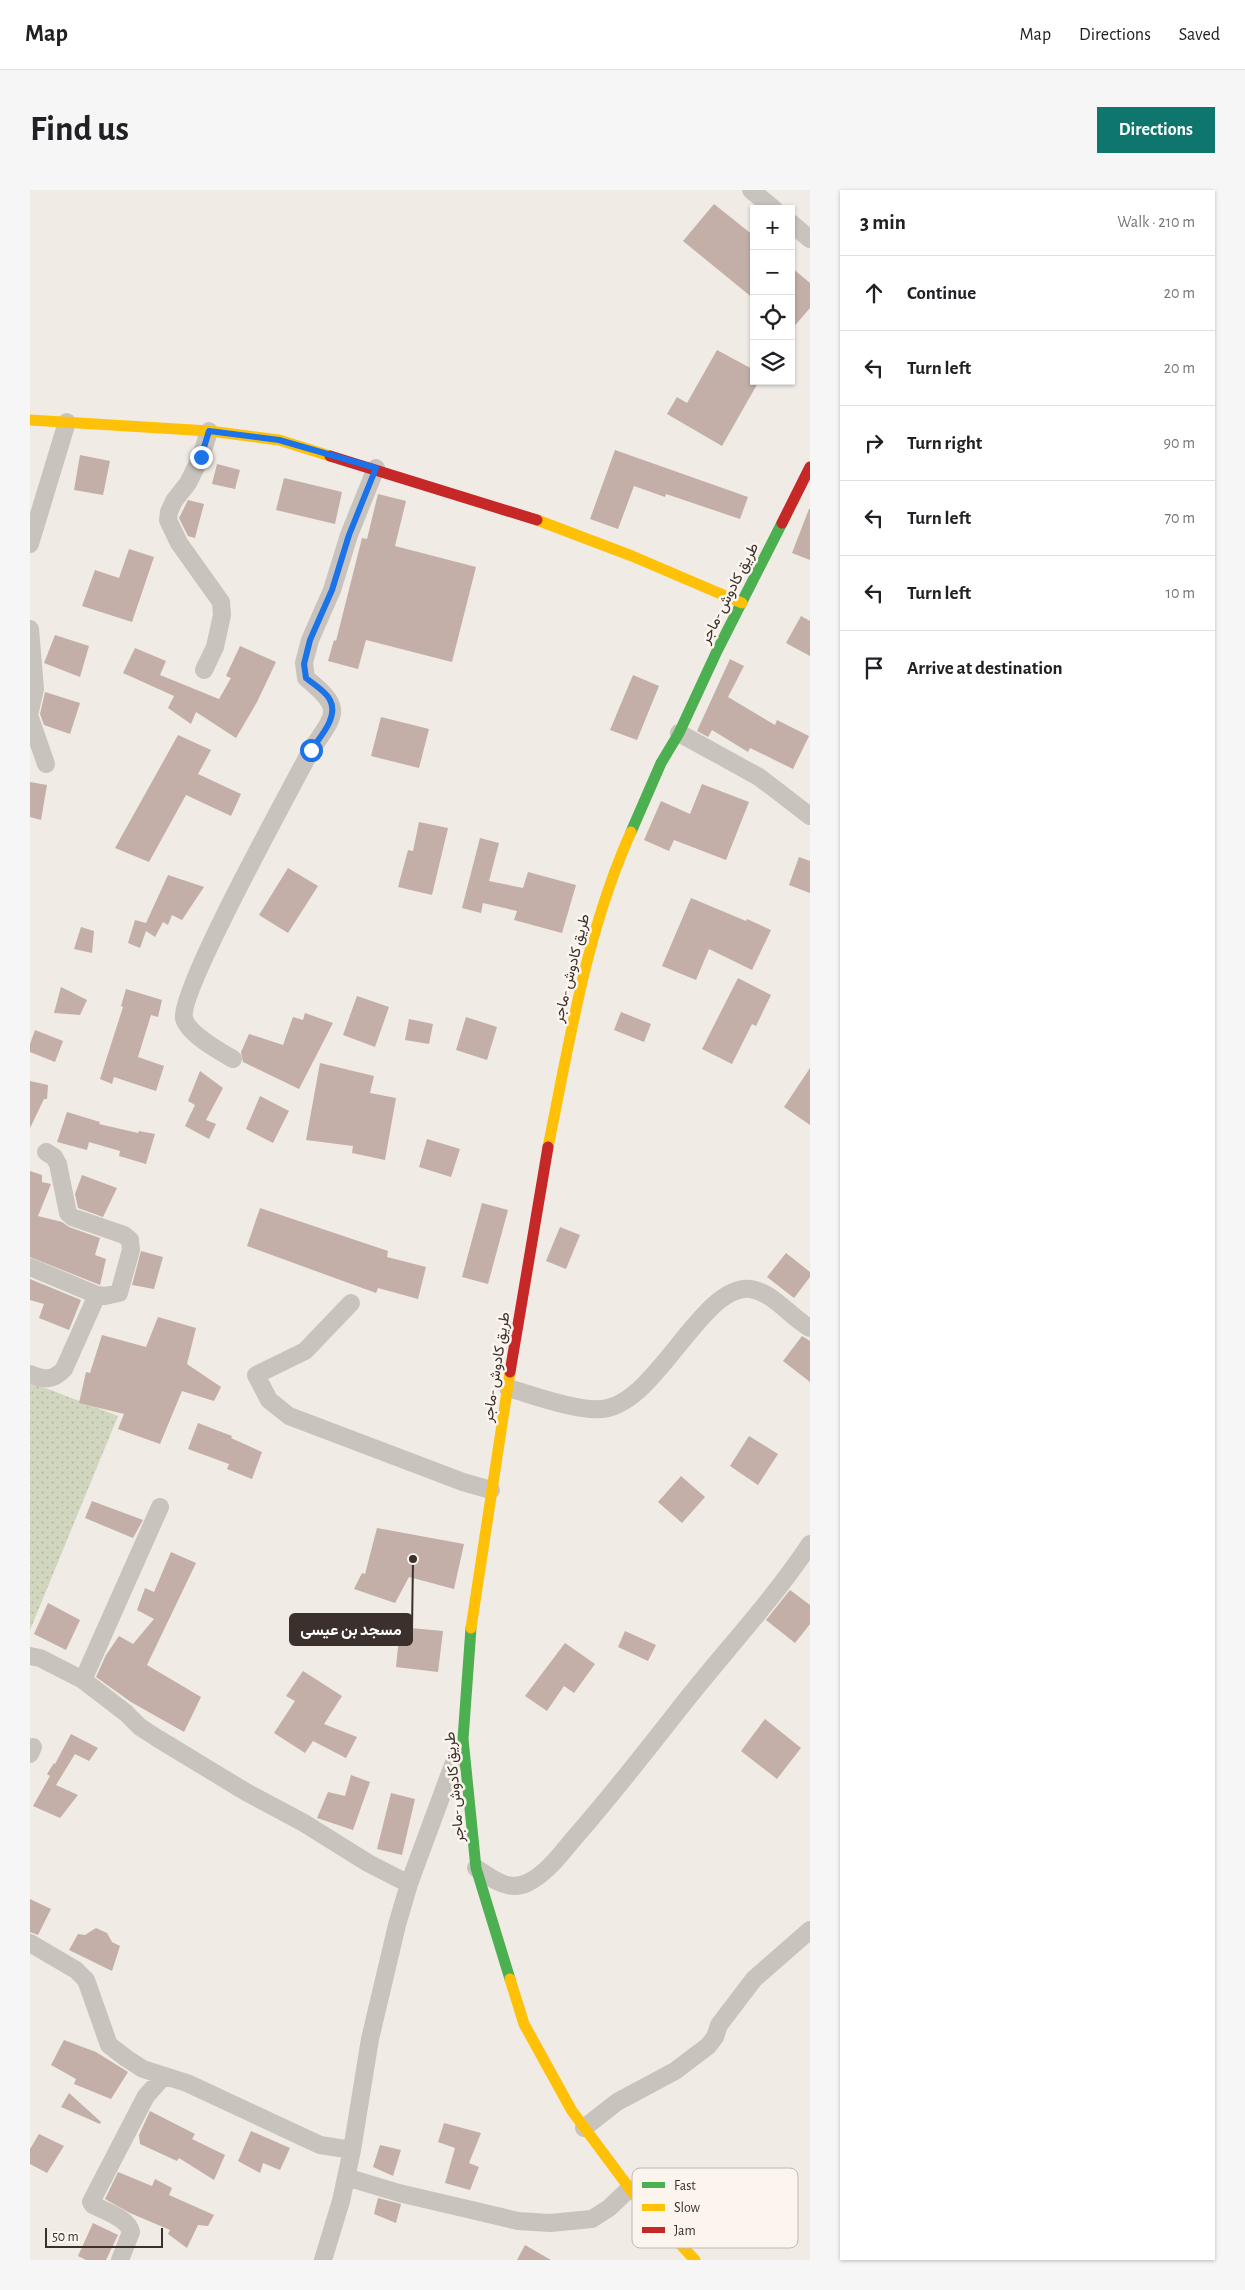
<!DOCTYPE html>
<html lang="en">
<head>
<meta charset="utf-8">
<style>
  :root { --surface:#fff; --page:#f6f6f6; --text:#202124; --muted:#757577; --line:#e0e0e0; --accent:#0f766e }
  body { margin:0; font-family:"Alegreya Sans",Vazirmatn,sans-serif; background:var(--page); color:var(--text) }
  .controls { position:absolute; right:15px; top:15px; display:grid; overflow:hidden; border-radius:0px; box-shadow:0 1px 4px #0004 }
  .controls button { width:45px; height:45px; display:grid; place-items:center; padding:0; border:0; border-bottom:1px solid var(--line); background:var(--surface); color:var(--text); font:25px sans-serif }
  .scale { position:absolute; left:15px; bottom:12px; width:118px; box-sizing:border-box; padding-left:5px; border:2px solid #3b302b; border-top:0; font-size:14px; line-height:18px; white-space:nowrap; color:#3b302b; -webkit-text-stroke:4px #fbf5ee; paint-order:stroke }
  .stop { position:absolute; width:15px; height:15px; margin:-11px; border:4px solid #1a73e8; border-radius:50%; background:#fff }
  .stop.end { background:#1a73e8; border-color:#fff; box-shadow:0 1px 5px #0008 }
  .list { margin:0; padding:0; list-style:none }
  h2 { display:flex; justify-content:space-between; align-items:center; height:65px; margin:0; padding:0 20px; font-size:21px }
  h2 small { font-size:16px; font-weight:400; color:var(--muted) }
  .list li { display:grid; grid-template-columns:32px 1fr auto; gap:15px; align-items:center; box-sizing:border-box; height:75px; padding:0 20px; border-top:1px solid var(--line) }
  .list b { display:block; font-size:19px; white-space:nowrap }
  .list em { font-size:16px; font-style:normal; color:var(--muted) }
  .icon { flex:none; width:28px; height:28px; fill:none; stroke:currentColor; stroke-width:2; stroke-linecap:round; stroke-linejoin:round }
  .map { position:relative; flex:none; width:780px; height:2070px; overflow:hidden; border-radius:0px }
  header { display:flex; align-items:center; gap:30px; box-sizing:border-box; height:70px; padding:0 25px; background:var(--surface); border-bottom:1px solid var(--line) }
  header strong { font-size:24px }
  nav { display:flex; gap:28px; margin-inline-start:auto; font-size:18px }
  .intro { display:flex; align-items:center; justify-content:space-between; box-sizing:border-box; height:120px; padding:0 30px }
  h1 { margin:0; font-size:35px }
  .button { padding:12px 22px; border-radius:0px; background:var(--accent); color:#fff; font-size:18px; font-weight:700 }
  main { display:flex; gap:30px; padding:0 30px }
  aside { flex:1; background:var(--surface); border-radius:0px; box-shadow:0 1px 4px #0004 }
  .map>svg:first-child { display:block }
  .park { fill:url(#park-dots) }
  .building { fill:#c3afa7 }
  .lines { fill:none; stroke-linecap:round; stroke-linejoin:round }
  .street { stroke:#c9c3be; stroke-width:18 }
  .fast { stroke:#4caf50; stroke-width:11 }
  .slow { stroke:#ffc107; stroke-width:11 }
  .jam { stroke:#c62828; stroke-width:11 }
  .route { stroke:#1a73e8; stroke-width:6 }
  .labels { text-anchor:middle; stroke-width:5; stroke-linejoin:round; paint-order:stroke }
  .street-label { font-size:15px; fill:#3b302b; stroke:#fbf5ee }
  .key { fill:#fbf5ee; stroke:#c1bab4; stroke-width:1 }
  .key-label { font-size:14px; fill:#3b302b }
  .leader { fill:none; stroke:#3b302b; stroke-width:2 }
  .callout-dot { fill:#3b302b; stroke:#fbf5ee; stroke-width:2 }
  .callout { fill:#3b302b; stroke:#3b302b; stroke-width:2 }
  .callout-label { font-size:16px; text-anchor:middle; font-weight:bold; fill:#fff }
</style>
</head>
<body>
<header>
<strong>Map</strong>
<nav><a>Map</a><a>Directions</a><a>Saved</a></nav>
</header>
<div class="intro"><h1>Find us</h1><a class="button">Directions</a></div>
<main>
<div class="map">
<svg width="780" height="2070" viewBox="0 0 780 2070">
  <defs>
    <pattern id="park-dots" width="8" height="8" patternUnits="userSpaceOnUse" patternTransform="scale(1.25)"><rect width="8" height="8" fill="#d1d6bf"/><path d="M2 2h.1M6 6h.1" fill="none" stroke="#b4b8a4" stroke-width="1.8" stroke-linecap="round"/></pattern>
  </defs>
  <rect width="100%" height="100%" fill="#f0ebe5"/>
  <path class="park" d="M0,1192L88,1226L0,1440Z"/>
  <path class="building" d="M684,14L724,46V109L653,51Z
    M761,77L780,93V118L761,140Z
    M687,160L724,180V191H729L692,256L637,224L647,207L657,213Z
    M585,260L718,307L710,329L636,304L635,307L604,296L588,339L560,329Z
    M50,265L80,271L73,305L44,300Z
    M187,274L210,280L205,299L182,294Z
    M254,288L312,302L305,334L246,320Z
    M348,304L376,311L365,356L446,377L422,472L336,450L328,479L298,471L304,450L306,451L332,348L337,349Z
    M158,310L174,314L165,348L158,346L149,328Z
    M779,319H780V370L762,363Z
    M99,359L124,367L102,432L52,416L65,380L89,388Z
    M771,426L780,431V466L756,453Z
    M25,445L59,456L50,487L14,473Z
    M210,456L246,472L227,512L206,548L166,522L161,534L138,518L144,506L93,483L105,458L136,471L130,485L189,509L201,488L196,486Z
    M700,469L714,476L698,507L745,535L747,530L779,546L763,579L720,558L718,562L682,540L678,547L667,541Z
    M603,485L629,496L607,550L580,540Z
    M15,502L50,513L40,544L14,535L10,524Z
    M351,527L399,539L389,578L341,566Z
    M148,545L181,560L168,584L211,604L201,626L156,605L119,672L85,658Z
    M0,592L17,595L11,630L0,627Z
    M672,594L719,612L696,670L644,650L639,661L614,650L631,611L660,624Z
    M389,632L418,638L402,705L368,697L378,660L383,661Z
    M450,648L469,653L459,691L493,698L498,682L546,695L532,743L484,730L487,721L453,713L451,723L432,718Z
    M769,667L780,671V703L759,695Z
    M258,678L288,696L258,743L229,725Z
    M138,685L174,697L152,730L142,725L138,735L133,732L125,747L116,741L110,758L98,753L105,730L116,733Z
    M661,708L716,731L717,729L741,740L722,780L679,759L666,790L632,776Z
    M51,737L64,741L62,763L44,759Z
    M708,788L741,805L726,836L722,834L702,874L672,859Z
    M31,797L57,810L50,825L24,823Z
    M96,799L132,810L128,827L121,825L108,867L134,876L126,901L84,887L82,894L70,889L93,817L91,816Z
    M327,806L359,817L345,857L313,845Z
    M591,822L621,834L614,852L584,840Z
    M275,823L303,833L269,899L213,872L211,862L219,844L253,855L263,827L273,830Z
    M436,827L467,837L457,870L426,860Z
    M379,829L403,834L399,854L375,850Z
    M5,840L33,851L25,872L0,862V854Z
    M290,873L344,886L340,903L366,908L355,970L322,963L323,956L276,950Z
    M780,878V935L754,917Z
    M170,881L193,898L176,930L186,934L179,949L155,936L165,915L158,911Z
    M0,891L18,895L17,909H14L0,938Z
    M230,906L259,921L243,953L216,939Z
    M37,922L70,932L69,934L108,943L109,941L125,944L116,974L89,966L90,961L59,952L57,960L27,952Z
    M397,949L430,959L421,987L389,977Z
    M0,981L12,985V992L21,994L8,1026L32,1032L39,1037L70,1048L65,1065L76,1069L70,1095L0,1067Z
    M52,985L87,998L73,1027L48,1018L45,1004Z
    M452,1013L478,1020L458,1094L432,1087Z
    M230,1018L358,1061L357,1067L396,1077L388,1109L348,1098L346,1103L217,1056Z
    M530,1037L550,1045L536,1079L516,1071Z
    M111,1061L133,1067L124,1099L102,1095Z
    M756,1063L780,1082V1087L764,1108L737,1087Z
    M0,1089L51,1110L39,1140L9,1128L14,1114L0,1110Z
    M128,1127L166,1138L157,1174L191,1197L184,1211L152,1201L130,1254L88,1239L94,1224L49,1213L56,1182L60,1183L72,1145L116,1157Z
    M772,1146L780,1151V1192L753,1171Z
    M168,1233L202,1246L201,1248L232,1262L222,1289L197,1279L199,1274L158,1259Z
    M719,1246L748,1264L728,1295L700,1276Z
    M651,1286L675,1307L652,1333L628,1312Z
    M62,1311L113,1330L103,1348L55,1328Z
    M347,1338L434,1354L424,1399L379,1387L365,1413L324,1399L332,1383L335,1384Z
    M141,1362L166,1373L117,1475L171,1507L154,1542L101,1512L66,1487L76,1465L89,1446L103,1454L124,1429L107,1420L115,1398L124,1402Z
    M760,1400L780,1415V1434L765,1453L736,1430Z
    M18,1413L50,1430L36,1460L4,1444Z
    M370,1437L413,1441L408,1482L366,1477Z
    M595,1441L626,1455L618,1471L588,1457Z
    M535,1453L565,1474L544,1503L534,1496L517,1521L495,1506Z
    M273,1481L312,1506L294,1534L327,1547L316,1568L283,1551L275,1563L244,1543L265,1511L256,1506Z
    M735,1529L771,1558L747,1589L711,1561Z
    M41,1544L68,1558L59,1571L45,1564L26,1595L48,1605L30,1628L3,1616L20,1586L17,1584L24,1573L25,1574Z
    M321,1585L340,1592L323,1640L287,1628L298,1602L315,1606Z
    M361,1603L385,1609L372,1665L347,1659Z
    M0,1709L21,1719L8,1745L0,1742Z
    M66,1738L77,1743L82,1752L90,1756L82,1781L39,1760L48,1744L55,1745Z
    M34,1850L66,1862L98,1882L81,1909L44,1894L46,1889L21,1875Z
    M39,1903L71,1932L70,1934L31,1917Z
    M120,1921L165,1944L162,1949L195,1965L184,1990L149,1968L147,1971L110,1954L109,1945Z
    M414,1933L451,1943L439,1973L449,1977L440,2000L415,1993L425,1958L408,1952Z
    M221,1941L260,1958L250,1980L233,1973L230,1983L208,1971Z
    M9,1944L34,1956L17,1983L0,1974V1959Z
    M350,1955L371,1960L363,1986L343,1977Z
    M88,1982L122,1996L125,1989L142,1998L139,2005L184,2025L178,2036L168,2035L157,2058L138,2044L140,2040L100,2023L75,2009Z
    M348,2008L371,2014L366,2033L344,2024Z
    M63,2033L88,2045L76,2070H56L48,2066Z
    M495,2055L521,2070H487Z"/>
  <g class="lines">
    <path class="street" d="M721,0L744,19
      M761,33L780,49
      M0,354L37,232
      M0,439L5,499L0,521
      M174,480L185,457L192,425L191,412L149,353L138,330L139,322L144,311L158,293L171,267L179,241
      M0,528L16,574
      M649,543L729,587L780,626
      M203,869C189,861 158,844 154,828C149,800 261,599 281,560C306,523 314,519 276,488L274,473L280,450L302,400L319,345L346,278
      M16,962L24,967L28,974L38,1023L42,1027L94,1045L100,1050L101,1060L89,1103L75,1106L67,1105
      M0,1077L67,1105L34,1179C23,1191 14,1190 0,1184
      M321,1113L275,1161L226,1185L239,1210L259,1226L433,1292L461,1300
      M478,1198C503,1205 546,1221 571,1219C626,1216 671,1094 720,1099C743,1102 760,1127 780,1138
      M130,1317L53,1490L96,1523L110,1537L127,1548L216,1602L274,1633L338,1673L379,1694
      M0,1466L10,1468L53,1490
      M0,1564L3,1557
      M446,1678C461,1688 478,1702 497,1693C517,1684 532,1662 546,1646C581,1606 613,1565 646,1523C690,1466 740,1414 780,1354
      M0,1753L46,1780L56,1790L79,1855L96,1868L113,1879L157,1893L290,1955L322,1960
      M554,1938L587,1912L645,1881L678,1856L685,1847L689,1835L724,1789L780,1740
      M316,1987L369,2003L488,2031L520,2033L562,2029L579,2018L599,1999
      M90,2070L101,2042C98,2028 75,2021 63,2015L61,2012L116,1906L134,1886
      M293,2070L311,2011L322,1960L340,1849L367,1735L379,1694L430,1556"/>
    <path class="fast" d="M601,642L631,573L649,543L687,461L752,333
      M441,1438L433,1549L446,1678L480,1789"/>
    <path class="slow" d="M0,230L179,241L249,250L300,266
      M507,330L602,366L712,413
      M518,957C540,850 556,742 601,642
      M441,1438L480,1182
      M480,1789L494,1834L542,1921L606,2007L665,2070"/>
    <path class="jam" d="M300,266L507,330
      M752,333L780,277
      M480,1182L518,957"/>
  </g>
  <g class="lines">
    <path class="route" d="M171,267L179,241L249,250L346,278L319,345L302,400L280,450L274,474L276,488C283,494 296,501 300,510C309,527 290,547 281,560"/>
  </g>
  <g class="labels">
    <g class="street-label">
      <text transform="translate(699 403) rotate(-63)" y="5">طريق كادوش -ماجر</text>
      <text transform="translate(541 778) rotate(-76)" y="5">طريق كادوش -ماجر</text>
      <text transform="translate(466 1177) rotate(-81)" y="5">طريق كادوش -ماجر</text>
      <text transform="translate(424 1597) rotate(-95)" y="5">طريق كادوش -ماجر</text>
    </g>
  </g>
  <rect x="602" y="1978" width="166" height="80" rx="8" class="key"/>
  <rect x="612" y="1992" width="23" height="6" fill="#4caf50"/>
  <rect x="612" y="2014" width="23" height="7" fill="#ffc107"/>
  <rect x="612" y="2037" width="23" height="6" fill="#c62828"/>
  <g class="key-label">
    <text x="644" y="2000">Fast</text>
    <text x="644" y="2022">Slow</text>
    <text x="644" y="2045">Jam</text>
  </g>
  <path class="leader" d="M383 1369L382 1440"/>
  <circle class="callout-dot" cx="383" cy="1369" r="5"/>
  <rect class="callout" x="260" y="1424" width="122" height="31" rx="5"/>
  <g class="callout-label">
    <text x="321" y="1445">مسجد بن عيسى</text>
  </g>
</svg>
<div class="controls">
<button>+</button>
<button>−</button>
<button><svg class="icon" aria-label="locate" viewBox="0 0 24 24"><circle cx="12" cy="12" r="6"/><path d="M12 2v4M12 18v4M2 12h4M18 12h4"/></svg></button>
<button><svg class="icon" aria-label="layers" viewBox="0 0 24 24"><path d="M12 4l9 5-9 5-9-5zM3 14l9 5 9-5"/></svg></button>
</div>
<div class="scale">50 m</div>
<div class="stop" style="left:281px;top:560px"></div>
<div class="stop end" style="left:171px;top:267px"></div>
</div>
<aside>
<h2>3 min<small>Walk · 210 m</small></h2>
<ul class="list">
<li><svg class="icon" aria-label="ahead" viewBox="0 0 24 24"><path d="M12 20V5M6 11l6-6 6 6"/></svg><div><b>Continue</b></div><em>20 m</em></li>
<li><svg class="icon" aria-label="left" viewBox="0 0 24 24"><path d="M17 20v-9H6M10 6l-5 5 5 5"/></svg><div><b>Turn left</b></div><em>20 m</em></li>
<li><svg class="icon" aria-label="right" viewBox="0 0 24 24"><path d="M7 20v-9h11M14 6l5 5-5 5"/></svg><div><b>Turn right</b></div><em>90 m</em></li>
<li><svg class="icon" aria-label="left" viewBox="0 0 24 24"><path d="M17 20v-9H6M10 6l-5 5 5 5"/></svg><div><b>Turn left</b></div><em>70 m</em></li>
<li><svg class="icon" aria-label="left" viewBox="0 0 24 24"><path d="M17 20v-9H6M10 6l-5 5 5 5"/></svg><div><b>Turn left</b></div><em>10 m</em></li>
<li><svg class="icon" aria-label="arrive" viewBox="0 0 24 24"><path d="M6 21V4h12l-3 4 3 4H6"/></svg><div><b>Arrive at destination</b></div></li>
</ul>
</aside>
</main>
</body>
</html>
